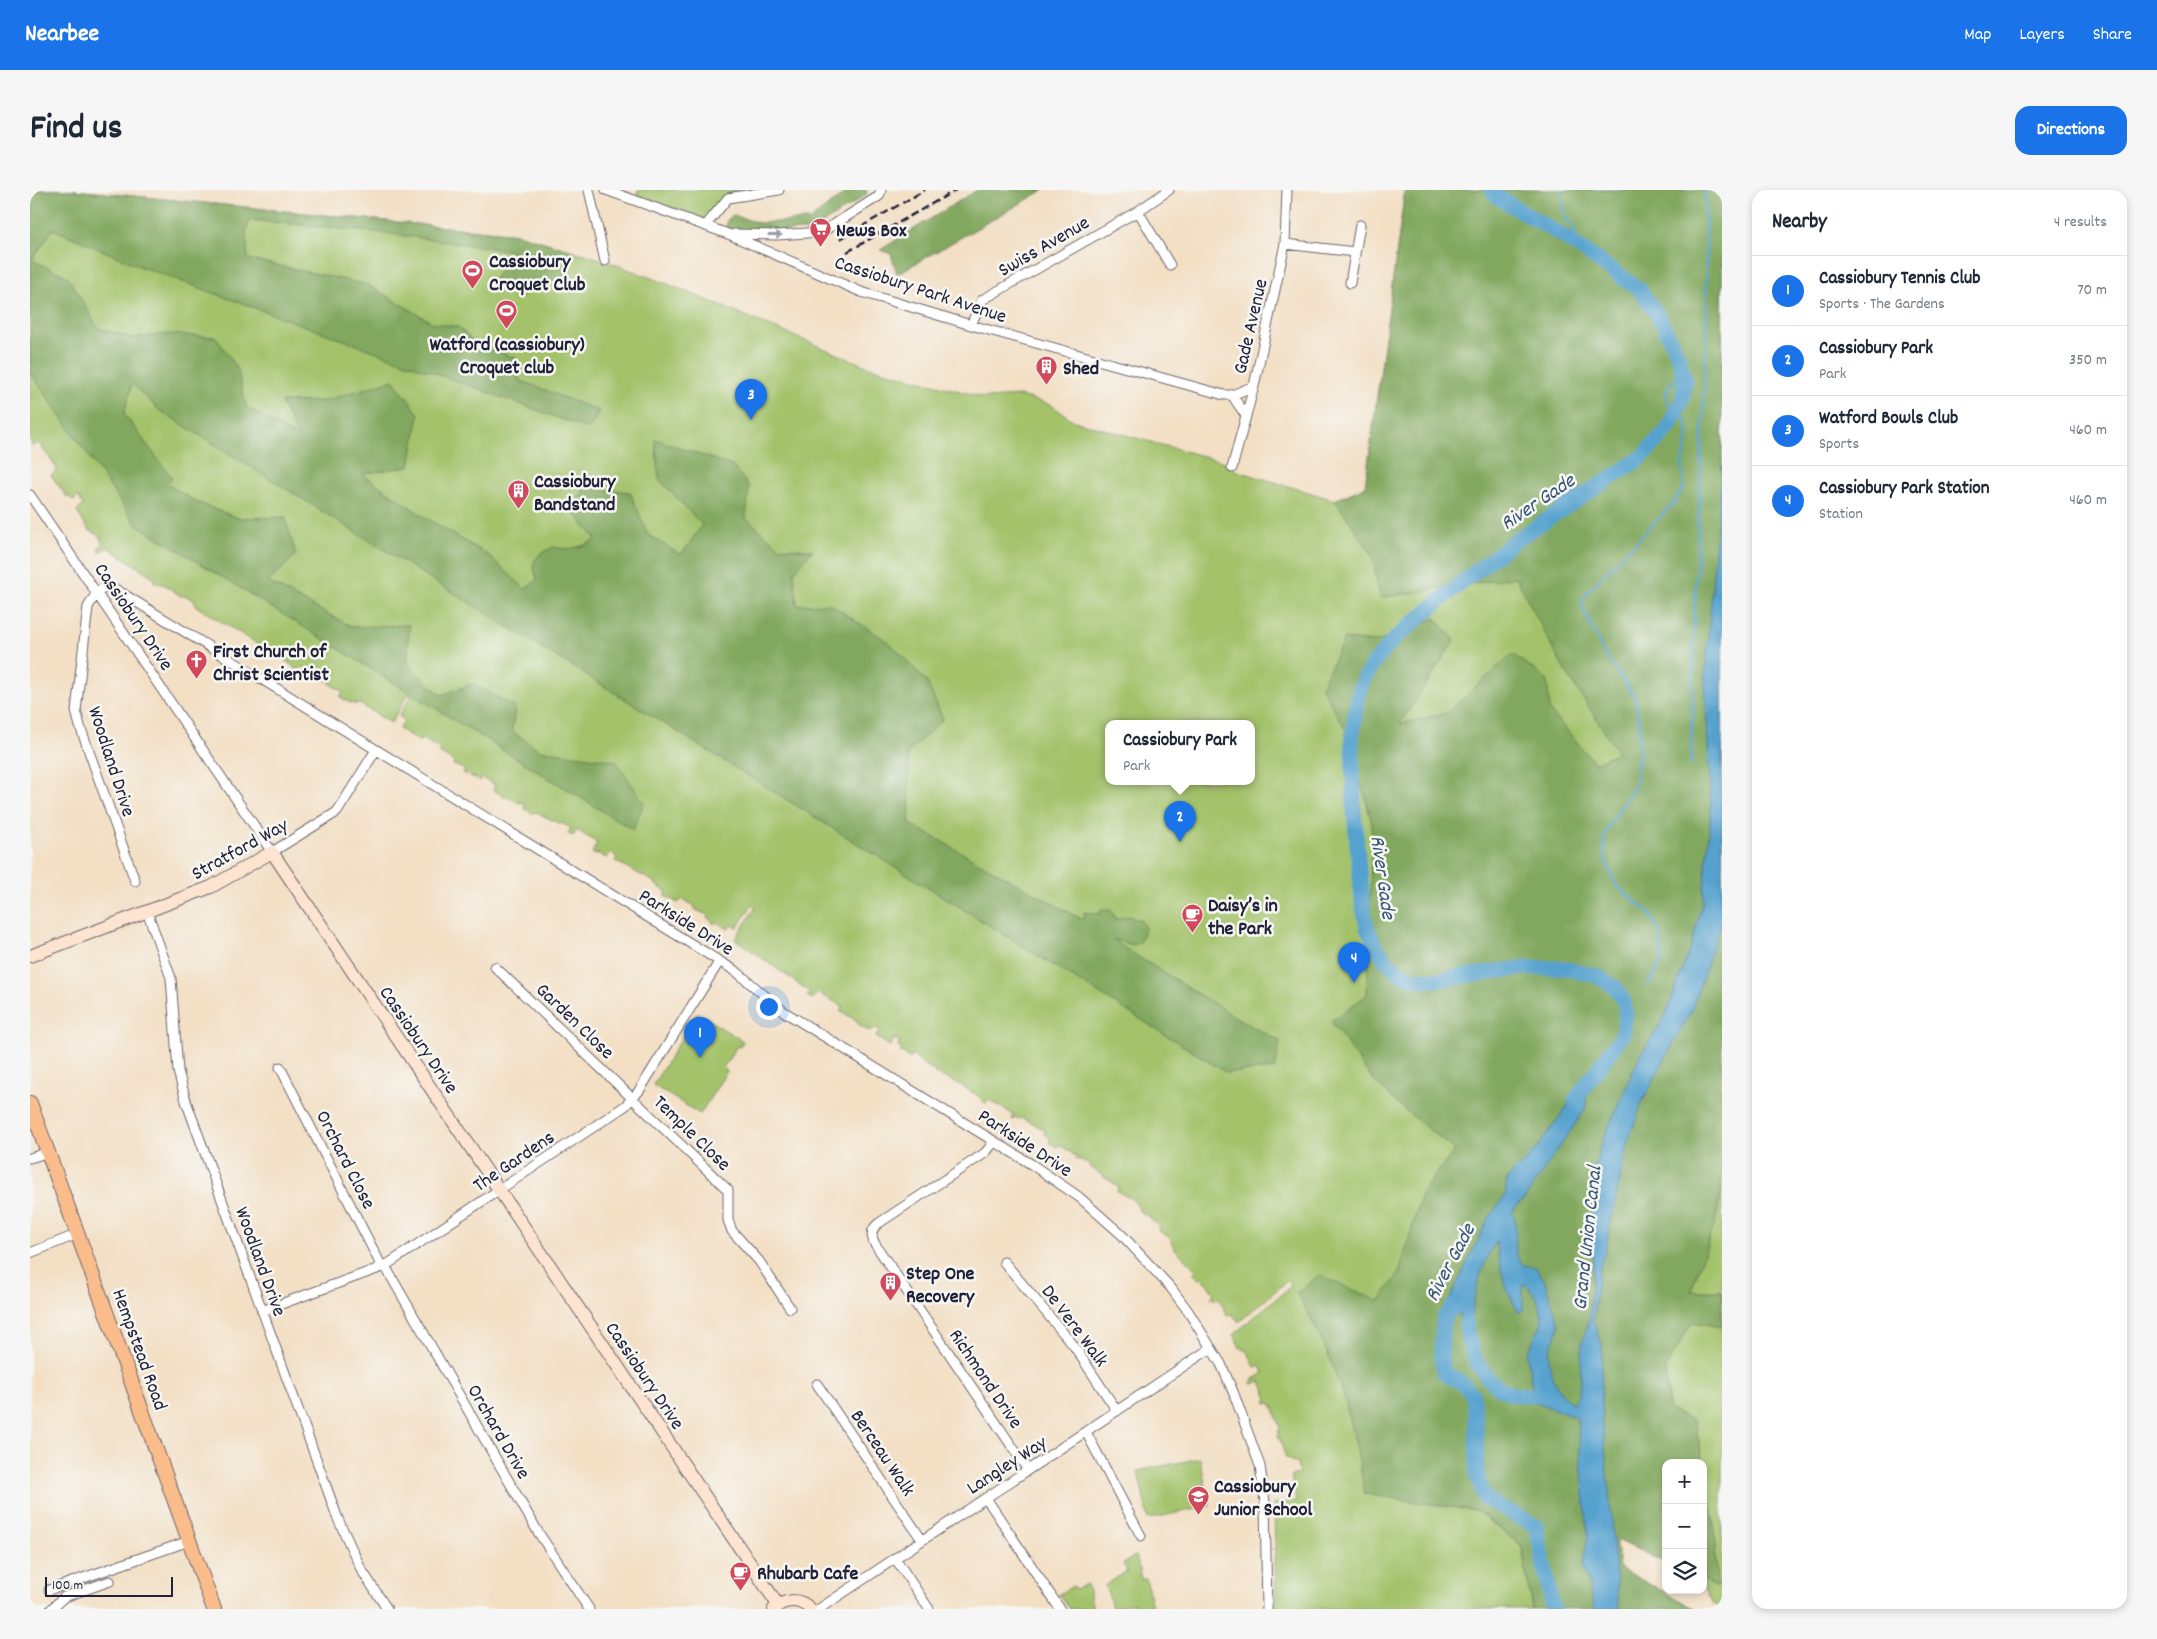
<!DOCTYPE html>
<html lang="en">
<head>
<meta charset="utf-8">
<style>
  :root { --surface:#fff; --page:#f6f6f7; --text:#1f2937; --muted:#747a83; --line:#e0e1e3; --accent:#1a73e8 }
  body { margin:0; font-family:Dekko,sans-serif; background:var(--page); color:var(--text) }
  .controls { position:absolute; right:15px; bottom:15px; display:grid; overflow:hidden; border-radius:10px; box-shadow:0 2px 8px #0003 }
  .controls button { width:45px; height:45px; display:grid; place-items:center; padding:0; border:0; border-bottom:1px solid var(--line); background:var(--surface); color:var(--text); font:25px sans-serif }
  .scale { position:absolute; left:15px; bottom:12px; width:128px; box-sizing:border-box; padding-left:5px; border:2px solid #22223b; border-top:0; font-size:14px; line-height:18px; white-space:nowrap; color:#22223b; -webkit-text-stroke:4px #f6f6f2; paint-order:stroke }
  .you { position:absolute; left:738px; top:816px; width:18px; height:18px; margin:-12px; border:4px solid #fff; border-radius:50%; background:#1a73e8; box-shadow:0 0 0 8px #1a73e833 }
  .badge { display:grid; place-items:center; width:32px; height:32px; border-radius:50%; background:var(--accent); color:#fff; font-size:16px; font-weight:700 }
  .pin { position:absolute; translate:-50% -41px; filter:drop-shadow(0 1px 2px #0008) }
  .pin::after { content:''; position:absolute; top:26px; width:18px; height:15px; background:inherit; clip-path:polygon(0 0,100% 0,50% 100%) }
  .popup { position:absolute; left:1075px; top:530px; width:150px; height:65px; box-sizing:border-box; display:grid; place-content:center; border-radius:10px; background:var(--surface); filter:drop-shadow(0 1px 4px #0005); font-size:16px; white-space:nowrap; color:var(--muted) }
  .popup b { font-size:19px; color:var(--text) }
  .popup::after { content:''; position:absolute; left:50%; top:100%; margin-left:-10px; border:10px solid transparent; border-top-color:var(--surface) }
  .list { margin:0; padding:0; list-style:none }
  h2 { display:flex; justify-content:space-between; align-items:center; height:65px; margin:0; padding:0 20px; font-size:21px }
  h2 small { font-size:16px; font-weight:400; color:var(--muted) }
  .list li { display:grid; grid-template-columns:32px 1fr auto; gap:15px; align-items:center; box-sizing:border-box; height:70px; padding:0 20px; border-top:1px solid var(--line) }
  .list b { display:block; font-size:19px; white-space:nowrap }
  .list p { margin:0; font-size:16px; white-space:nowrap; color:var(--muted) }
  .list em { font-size:16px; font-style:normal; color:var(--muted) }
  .icon { flex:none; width:28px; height:28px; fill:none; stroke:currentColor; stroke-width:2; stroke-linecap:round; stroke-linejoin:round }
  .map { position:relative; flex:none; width:1692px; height:1419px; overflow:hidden; border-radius:15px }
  header { display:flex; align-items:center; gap:30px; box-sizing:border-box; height:70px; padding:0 25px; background:var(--accent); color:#fff }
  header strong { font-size:24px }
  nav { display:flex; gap:28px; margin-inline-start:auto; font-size:18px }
  .intro { display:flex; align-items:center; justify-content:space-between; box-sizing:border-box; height:120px; padding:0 30px }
  h1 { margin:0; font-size:35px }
  .button { padding:12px 22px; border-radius:15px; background:var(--accent); color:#fff; font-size:18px; font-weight:700 }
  main { display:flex; gap:30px; padding:0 30px }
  aside { flex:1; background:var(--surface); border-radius:15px; box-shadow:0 2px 8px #0003 }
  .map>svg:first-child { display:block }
  .green { fill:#a3c26b; stroke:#627253; fill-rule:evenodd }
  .forest { fill:#82a85f; stroke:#52654d }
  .water { fill:#57a2cf; stroke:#3c6285 }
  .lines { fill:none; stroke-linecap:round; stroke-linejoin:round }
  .stream { stroke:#57a2cf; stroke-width:2.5 }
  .river { stroke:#57a2cf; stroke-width:15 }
  .street-casing { stroke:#6b646b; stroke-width:11 }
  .secondary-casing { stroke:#6b646b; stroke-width:14 }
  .primary-casing { stroke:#6b646b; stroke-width:16 }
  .street { stroke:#fff; stroke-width:9 }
  .secondary { stroke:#fde4d1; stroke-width:12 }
  .primary { stroke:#fabc8b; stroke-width:14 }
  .rail { stroke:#22223b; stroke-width:2.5; stroke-dasharray:8 4; stroke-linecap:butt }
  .oneway { fill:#9c9ca7 }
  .labels { text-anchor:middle; stroke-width:5; stroke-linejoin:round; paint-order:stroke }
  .poi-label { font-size:20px; font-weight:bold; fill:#22223b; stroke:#f6f6f2; text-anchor:start }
  .street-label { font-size:20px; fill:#22223b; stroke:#f6f6f2 }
  .water-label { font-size:21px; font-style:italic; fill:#375576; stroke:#f6f6f2 }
</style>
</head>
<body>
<header>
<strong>Nearbee</strong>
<nav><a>Map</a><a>Layers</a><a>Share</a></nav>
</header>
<div class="intro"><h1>Find us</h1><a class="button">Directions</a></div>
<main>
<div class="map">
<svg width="1692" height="1419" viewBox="0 0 1692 1419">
  <rect width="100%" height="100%" fill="#f6f6f2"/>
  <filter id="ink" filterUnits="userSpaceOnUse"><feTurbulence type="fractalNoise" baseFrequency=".02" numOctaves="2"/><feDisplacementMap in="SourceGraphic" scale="10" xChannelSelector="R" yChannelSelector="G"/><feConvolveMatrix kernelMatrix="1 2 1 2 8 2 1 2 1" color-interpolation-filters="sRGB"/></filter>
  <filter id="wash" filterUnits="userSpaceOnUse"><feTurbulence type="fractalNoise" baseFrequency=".0096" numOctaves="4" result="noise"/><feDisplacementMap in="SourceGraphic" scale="20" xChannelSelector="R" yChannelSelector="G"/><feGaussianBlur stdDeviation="1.12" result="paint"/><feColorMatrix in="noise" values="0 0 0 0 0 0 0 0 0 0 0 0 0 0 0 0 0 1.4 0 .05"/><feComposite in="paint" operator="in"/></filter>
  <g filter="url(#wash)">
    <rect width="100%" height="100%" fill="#f3dfc4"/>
    <path class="green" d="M0,0H43L487,44L571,69L640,95L839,177L956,208L991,206L1021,215L1044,231L1198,273L1207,281L1305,310L1335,297L1375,0H1692V276L1338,1304L1447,1321L1492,1356L1502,1419H1246L1244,1314L1266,1311L1261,1286L1269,1284L1267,1274L1256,1268L1248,1245L1250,1237L1242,1214L1237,1213L1236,1211L1238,1209L1231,1191L1222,1194L1221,1191L1234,1183L1230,1175L1225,1177L1218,1162L1210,1158L1204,1144L1261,1096L1258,1090L1209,1132L1201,1123L1198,1126C1193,1120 1193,1113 1188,1107L1185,1110L1181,1107L1184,1104L1172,1086L1169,1089L1163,1083L1166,1080L1143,1057L1140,1048L1128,1040L1130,1037L1120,1029L1121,1027L1118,1025L1116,1026L1108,1020L1109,1018L1102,1009L1087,1001L1089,997L1059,976L1058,973L1046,969L1047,967L1029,954L1027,957L1019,952L1021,949L1014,944L1015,940L993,928L989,929L985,927L983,930L982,929L984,925C976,920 969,916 959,910L956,914L947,905L927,893L905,884L904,881L886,869L887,867L883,865L880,869L875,865L876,864L870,862L872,859L868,857L870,852L864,849L860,856L846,847L850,840L846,838L839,841L828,834L829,832L810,821L813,816L788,803L782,809L777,806L780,802L708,751L705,749L726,717L722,715L707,738L702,735L699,739L686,732L684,734L677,727L678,725L666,720L664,716L653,709L648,713L635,706L637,702L626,695V693L585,671L587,667L580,663L576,668L567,663L566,665L562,663L567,653L547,640L543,646L538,644L541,638L534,634H531C522,629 514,627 506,622L502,623L494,618L496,615L492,612L490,613C480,608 472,606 463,600L465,595L452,588L449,591L437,584H434V579L423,575L424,572L408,562L410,559L393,549L389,551L369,539L374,531L369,526L381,505L378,504L361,533L330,514H323L321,511L320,513L310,507L313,501L301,495V493L294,488L296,485L291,482L285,488L282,486L283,483L274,477L267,480L255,470L256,468L231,456L166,416L164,410L154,405L152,407L135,395L124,392L125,388L77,357L70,362L68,358L73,354L70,349L72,348L58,339L47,322L53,315L48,307L43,311L40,307H37L21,285L27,281L26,277L9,253L2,256L0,249ZM1079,533H1221V591H1079Z
      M608,0H713L701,2L679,30L606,5Z
      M667,823L713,851L710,857L707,856L693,878L697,881L670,924L623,895Z
      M1692,964V1419L1682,1412L1673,1396V1273H1636L1587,1234Z
      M1170,1268L1180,1316L1118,1329L1108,1281Z
      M1106,1365L1111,1389L1116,1388L1122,1418L1105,1419L1104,1413L1082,1418L1078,1402L1074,1396L1097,1381L1093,1374Z
      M1057,1394L1063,1419H1039L1029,1404L1043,1396L1045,1399Z"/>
    <path class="forest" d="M0,0H43L487,44L543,61L537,94L510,87L490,108L464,89L483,61L354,43L220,30L216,41L218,69L338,95L403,133L428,137L447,155L486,168L489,190L569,221L559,239L112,77L23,39L2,70L38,87L68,138L103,148L138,144L186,147L208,180L216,217L269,248L251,212L294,211L363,190L389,224L380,276L332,284L396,328L458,365L495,399L507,390L503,374L510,364L524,357C535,361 557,357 566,349L542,321L555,297L600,302L618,345L651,365L672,335L629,289L625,249L702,276L719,296L716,328L750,357L783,360L764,382L767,415L800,414L860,453L897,492L913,529L878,563L880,634L1051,729L1054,728V722L1070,724L1071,720L1080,719L1086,729L1097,726L1111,730L1115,739L1110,752L1103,755L1083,749L1100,762L1214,832L1250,851L1245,879L1197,883L129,220L102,194L94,224L142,288L137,294L166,312L208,328L255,327L266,365L238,392L322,437L379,435L378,475L411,505L443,494L485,517L482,541L509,560L586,571L614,613L603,640L106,334L0,182Z
      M819,0H837L836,5L783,40L703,43L696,38L697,30L703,25L729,33L780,30Z
      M947,0H1014L867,84L861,64L850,60Z
      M1375,0H1692V999L1685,1033L1661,1101H1692V1137L1662,1132L1636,1178L1639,1220L1665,1231L1673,1273H1636V1373L1587,1350L1589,1378L1666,1419H1502L1492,1356L1447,1321L1335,1304C1331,1283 1328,1263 1323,1243C1313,1193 1292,1147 1267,1103L1289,1085L1349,1111L1369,1084L1392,1002L1425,960L1370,916L1342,889L1301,831L1337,805L1342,634L1335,606L1323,574L1322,550L1291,497L1314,449L1346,452L1405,428L1425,450L1370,534L1417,523L1482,464L1517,489L1520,521L1565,573L1588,562L1532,476L1486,387L1350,408L1342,364L1305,310L1335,297Z
      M1673,1276L1684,1333L1687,1397L1673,1390Z"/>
    <path class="water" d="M1692,276V730L1662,819L1613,910L1597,954L1575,1062L1569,1080L1563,1131L1572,1155L1571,1213L1589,1419H1565L1553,1375L1558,1345L1547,1228L1501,1210L1495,1204L1502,1198L1497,1163L1511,1135L1512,1125L1507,1109L1497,1095L1493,1094V1120L1489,1123C1474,1098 1470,1079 1466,1051C1447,1081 1442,1117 1438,1152L1427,1120L1413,1129L1419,1111L1458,1029L1475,1006L1477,989L1505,961L1543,908L1557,893L1556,918L1493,1011L1486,1016L1482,1022L1485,1028L1486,1065L1493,1075L1506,1078L1514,1089L1529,1134C1529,1145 1520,1152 1519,1163C1517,1176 1529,1209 1543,1213L1549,1204L1552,1151L1559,1131L1563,1077L1562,1063L1558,1052L1565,976L1571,954L1608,870L1636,824L1662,753L1673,710L1681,620L1675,485Z"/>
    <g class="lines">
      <path class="stream" d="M1531,0L1536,29L1545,38V54
        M1645,226L1638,215L1636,201L1645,187L1650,173
        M1661,575L1664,436L1677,141L1675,0
        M1618,795L1632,771L1630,744L1620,723L1587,696L1575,670L1574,647L1584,627L1604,598L1609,567L1610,534L1605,509L1591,486L1576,467L1552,417V411L1559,400L1644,313L1654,297L1652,276L1656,258L1658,236L1649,217"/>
      <path class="river" d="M1462,0L1466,6L1534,47L1610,100L1630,129L1647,163L1655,189L1652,210L1638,239L1611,268L1483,352L1431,393L1364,449L1344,473L1334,489L1328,504L1322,550L1324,621L1332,711L1337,738L1347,758L1356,771L1370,783L1385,789L1406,790L1491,778H1532L1567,786L1586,798L1594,812L1596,825L1593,844L1545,910
        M1425,1114L1413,1129L1411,1168L1414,1183L1432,1193L1443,1205L1446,1232L1447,1285L1455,1309L1506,1336L1523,1419
        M1436,1132C1438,1160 1450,1189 1477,1202C1487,1207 1504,1204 1516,1204"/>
    </g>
  </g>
  <g filter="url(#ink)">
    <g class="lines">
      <defs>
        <path id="street" d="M559,0L575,71
          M576,0L698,44L831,102L941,135L1194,205H1202L1224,196
          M1108,21L1140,75
          M676,35L698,8L749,0
          M704,44L747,45L792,42L849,6L851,0
          M1255,54L1325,62
          M1320,93L1330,35
          M941,135L952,110L1108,21L1139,0
          M1202,205L1216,226
          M1202,278L1224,196L1255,54L1257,0
          M0,305L242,662L307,622L346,560
          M105,691L50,536L46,521L58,417L67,402L76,397L87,400L707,782L753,821L1001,974L1049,1007L1092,1045L1141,1098L1158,1121L1191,1174L1204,1204L1230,1276L1235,1312L1237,1419
          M117,721L141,788L148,881L156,911L308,1329L331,1379L357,1419
          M465,777L698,1000V1030L702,1041L729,1071L760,1118
          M250,877L352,1077
          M964,952L955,963L849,1033C841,1039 840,1045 845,1054L998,1280
          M0,968L19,962
          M0,1063L48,1044
          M974,1072L1044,1156L1087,1221
          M355,1076L508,1342L559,1419
          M232,1121L355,1076L595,916L609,901L689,772
          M787,1194L892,1350
          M1056,1242L1111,1346
          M956,1308L1030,1419
          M865,1368L899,1419
          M19,1400L159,1351
          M21,1419L34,1407L80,1391
          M789,1419L1181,1158"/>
        <path id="secondary" d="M0,766L181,697L242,662L748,1415
          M744,1419C754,1409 770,1408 780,1419"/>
        <path id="primary" d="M0,913L184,1419"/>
      </defs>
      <use href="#street" class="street-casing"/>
      <use href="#secondary" class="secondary-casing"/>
      <use href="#primary" class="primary-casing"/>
      <use href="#street" class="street"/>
      <use href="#secondary" class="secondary"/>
      <use href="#primary" class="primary"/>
      <path class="rail" d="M810,49L895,0
        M817,62L926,0"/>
    </g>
    <defs><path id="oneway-solid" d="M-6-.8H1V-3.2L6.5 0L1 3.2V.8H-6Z" transform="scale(1.25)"/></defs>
    <use class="oneway" href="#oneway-solid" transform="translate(745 45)"/>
  </g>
  <defs>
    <symbol id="supermarket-pin" viewBox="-11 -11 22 30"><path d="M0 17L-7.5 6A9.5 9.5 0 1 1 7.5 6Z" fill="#d1495b" stroke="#f6f6f2"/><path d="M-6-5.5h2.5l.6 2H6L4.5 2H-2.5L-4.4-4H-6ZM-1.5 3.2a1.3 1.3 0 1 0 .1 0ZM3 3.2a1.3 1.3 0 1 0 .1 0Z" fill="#fff"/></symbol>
    <symbol id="stadium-pin" viewBox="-11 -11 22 30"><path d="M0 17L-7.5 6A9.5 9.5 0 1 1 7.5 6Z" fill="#d1495b" stroke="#f6f6f2"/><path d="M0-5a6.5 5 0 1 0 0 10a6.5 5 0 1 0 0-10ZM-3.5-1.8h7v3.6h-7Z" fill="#fff"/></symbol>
    <symbol id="building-pin" viewBox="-11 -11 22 30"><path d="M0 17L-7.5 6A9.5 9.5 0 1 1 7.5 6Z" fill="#d1495b" stroke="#f6f6f2"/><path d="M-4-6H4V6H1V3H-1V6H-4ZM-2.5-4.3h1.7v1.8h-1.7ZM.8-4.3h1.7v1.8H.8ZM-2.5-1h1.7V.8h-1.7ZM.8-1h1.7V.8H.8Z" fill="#fff"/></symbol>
    <symbol id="church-pin" viewBox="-11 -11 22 30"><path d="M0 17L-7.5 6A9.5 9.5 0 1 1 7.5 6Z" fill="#d1495b" stroke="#f6f6f2"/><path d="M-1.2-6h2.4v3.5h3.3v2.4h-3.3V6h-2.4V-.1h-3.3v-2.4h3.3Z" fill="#fff"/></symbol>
    <symbol id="cafe-pin" viewBox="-11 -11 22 30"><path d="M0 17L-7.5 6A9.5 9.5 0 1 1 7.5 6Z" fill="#d1495b" stroke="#f6f6f2"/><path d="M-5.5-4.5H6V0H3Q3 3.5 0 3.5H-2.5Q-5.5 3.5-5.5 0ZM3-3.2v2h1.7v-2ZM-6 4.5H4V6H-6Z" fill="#fff"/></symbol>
    <symbol id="school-pin" viewBox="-11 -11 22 30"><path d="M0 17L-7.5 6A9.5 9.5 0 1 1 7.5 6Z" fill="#d1495b" stroke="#f6f6f2"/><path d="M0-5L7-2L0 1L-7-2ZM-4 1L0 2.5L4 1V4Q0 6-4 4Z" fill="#fff"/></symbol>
  </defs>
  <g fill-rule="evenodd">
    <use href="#supermarket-pin" x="778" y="26" width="25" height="34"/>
    <use href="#stadium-pin" x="430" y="68" width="25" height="34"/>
    <use href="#stadium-pin" x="464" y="108" width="25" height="34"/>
    <use href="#building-pin" x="1004" y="164" width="25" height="34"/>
    <use href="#building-pin" x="476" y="288" width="25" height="34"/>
    <use href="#church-pin" x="154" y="458" width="25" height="34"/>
    <use href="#cafe-pin" x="1150" y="712" width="25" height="34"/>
    <use href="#building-pin" x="848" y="1080" width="25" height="34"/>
    <use href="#school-pin" x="1156" y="1294" width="25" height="34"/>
    <use href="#cafe-pin" x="698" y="1370" width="25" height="34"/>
  </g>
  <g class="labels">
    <g class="poi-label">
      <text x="806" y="46">News Box</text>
      <text x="459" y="77">Cassiobury<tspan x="459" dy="23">Croquet Club</tspan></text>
      <text x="477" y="160" text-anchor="middle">Watford (cassiobury)<tspan x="477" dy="23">Croquet club</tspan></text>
      <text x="1033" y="184">Shed</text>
      <text x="504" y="297">Cassiobury<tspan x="504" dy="23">Bandstand</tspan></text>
      <text x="183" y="467">First Church of<tspan x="183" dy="23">Christ Scientist</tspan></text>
      <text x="1178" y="721">Daisy’s in<tspan x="1178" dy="23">the Park</tspan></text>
      <text x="876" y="1089">Step One<tspan x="876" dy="23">Recovery</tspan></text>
      <text x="1184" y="1302">Cassiobury<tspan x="1184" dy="23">Junior School</tspan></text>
      <text x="727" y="1389">Rhubarb Cafe</text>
    </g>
    <g class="street-label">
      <text transform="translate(1013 55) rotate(-30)" y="7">Swiss Avenue</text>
      <text transform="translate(891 98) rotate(18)" y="7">Cassiobury Park Avenue</text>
      <text transform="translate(1219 136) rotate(-77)" y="7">Gade Avenue</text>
      <text transform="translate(105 426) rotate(56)" y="7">Cassiobury Drive</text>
      <text transform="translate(83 571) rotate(72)" y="7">Woodland Drive</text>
      <text transform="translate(209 658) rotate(-29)" y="7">Stratford Way</text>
      <text transform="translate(657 731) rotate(32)" y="7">Parkside Drive</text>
      <text transform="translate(546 830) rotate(44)" y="7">Garden Close</text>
      <text transform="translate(390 849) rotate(56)" y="7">Cassiobury Drive</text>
      <text transform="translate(663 942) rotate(44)" y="7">Temple Close</text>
      <text transform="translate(996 952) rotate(33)" y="7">Parkside Drive</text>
      <text transform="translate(317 969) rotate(63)" y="7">Orchard Close</text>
      <text transform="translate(483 970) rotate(-34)" y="7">The Gardens</text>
      <text transform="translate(232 1071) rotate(70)" y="7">Woodland Drive</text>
      <text transform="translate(1046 1135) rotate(53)" y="7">De Vere Walk</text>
      <text transform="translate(111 1159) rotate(70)" y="7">Hempstead Road</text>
      <text transform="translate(616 1185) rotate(56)" y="7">Cassiobury Drive</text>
      <text transform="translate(957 1188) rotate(56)" y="7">Richmond Drive</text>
      <text transform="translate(470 1241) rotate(60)" y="7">Orchard Drive</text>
      <text transform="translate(854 1262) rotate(56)" y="7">Berceau Walk</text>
      <text transform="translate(976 1274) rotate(-33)" y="7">Langley Way</text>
    </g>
    <g class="water-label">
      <text transform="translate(1507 311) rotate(-34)" y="7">River Gade</text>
      <text transform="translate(1354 687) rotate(82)" y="7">River Gade</text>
      <text transform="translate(1556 1048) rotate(-84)" y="7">Grand Union Canal</text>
      <text transform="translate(1419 1072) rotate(-62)" y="7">River Gade</text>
    </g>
  </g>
</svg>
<div class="controls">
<button>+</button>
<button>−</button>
<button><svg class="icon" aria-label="layers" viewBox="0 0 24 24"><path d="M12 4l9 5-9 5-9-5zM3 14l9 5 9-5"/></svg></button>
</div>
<div class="scale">100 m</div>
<div class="you"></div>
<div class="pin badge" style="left:670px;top:868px">1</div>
<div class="pin badge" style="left:1150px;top:652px">2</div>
<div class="popup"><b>Cassiobury Park</b>Park</div>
<div class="pin badge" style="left:721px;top:230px">3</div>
<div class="pin badge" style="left:1324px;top:793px">4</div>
</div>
<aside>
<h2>Nearby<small>4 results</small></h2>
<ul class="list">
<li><span class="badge">1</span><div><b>Cassiobury Tennis Club</b><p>Sports · The Gardens</p></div><em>70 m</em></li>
<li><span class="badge">2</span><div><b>Cassiobury Park</b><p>Park</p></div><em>350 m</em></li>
<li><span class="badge">3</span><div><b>Watford Bowls Club</b><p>Sports</p></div><em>460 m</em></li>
<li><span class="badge">4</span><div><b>Cassiobury Park Station</b><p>Station</p></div><em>460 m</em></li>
</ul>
</aside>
</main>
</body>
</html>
